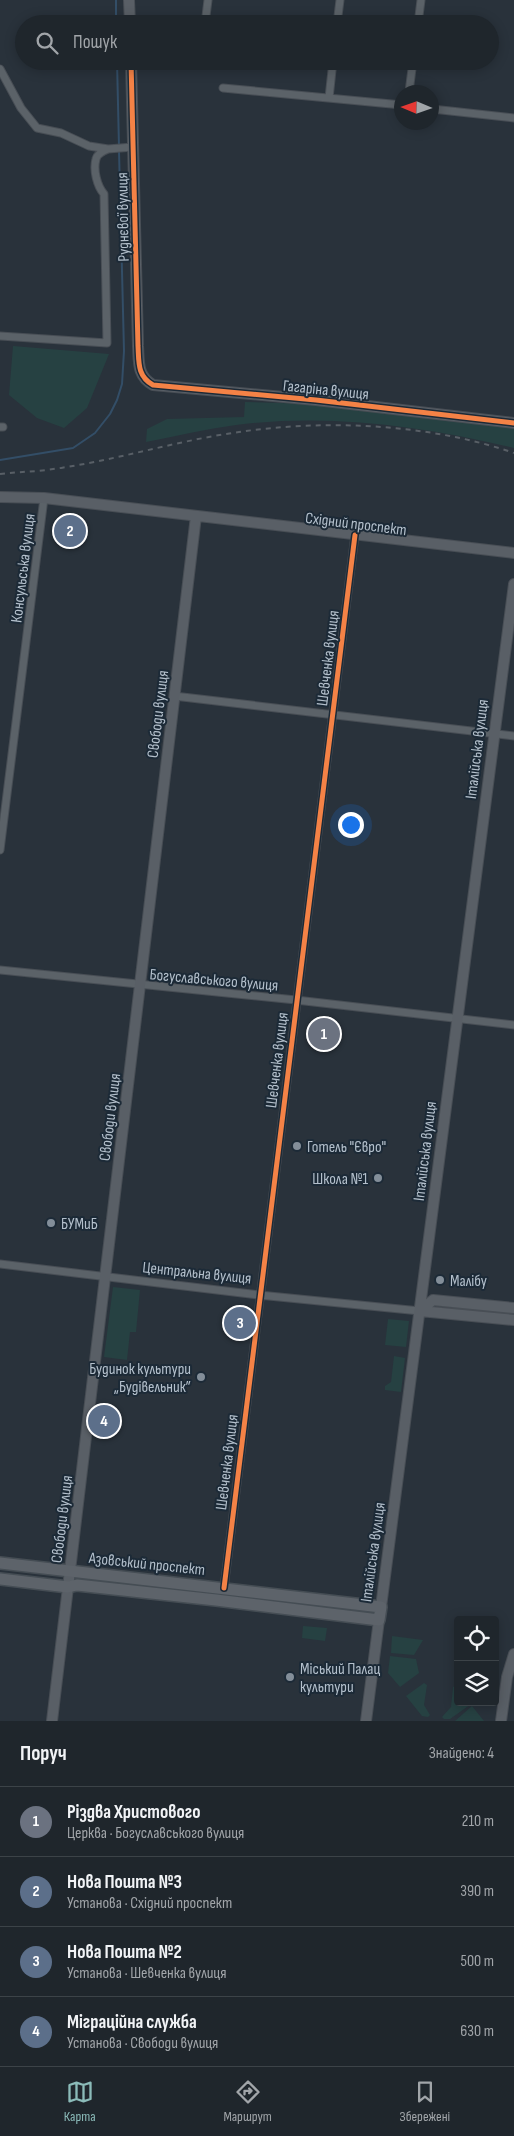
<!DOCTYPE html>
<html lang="uk">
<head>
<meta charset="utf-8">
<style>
  :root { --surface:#1f262c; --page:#272e34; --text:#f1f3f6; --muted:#a1a5a9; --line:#3c4348; --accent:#8bbbb9 }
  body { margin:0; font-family:"Sofia Sans Condensed",sans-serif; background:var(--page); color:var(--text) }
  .controls { position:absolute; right:15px; bottom:15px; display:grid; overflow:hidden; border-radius:5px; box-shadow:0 2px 12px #0003 }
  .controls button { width:45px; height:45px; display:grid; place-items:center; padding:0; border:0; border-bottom:1px solid var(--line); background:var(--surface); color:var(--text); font:25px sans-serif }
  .compass { position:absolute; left:394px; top:85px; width:45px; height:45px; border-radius:50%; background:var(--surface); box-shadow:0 2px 12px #0003; rotate:272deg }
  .you { position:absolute; left:350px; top:824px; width:18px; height:18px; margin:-12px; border:4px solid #fff; border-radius:50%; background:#1a73e8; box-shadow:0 0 0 8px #1a73e833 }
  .badge { display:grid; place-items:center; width:32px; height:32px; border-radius:50%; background:var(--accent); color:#fff; font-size:16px; font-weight:700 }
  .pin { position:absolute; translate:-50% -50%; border:2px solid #fff; box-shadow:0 1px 5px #0006 }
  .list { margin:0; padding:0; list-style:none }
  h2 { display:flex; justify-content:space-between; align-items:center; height:65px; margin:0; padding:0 20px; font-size:21px }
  h2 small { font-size:16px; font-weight:400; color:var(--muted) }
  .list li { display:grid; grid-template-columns:32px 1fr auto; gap:15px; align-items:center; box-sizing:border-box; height:70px; padding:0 20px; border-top:1px solid var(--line) }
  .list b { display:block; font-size:19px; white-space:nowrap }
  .list p { margin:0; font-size:16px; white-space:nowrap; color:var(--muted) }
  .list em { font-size:16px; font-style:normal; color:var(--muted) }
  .icon { flex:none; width:28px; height:28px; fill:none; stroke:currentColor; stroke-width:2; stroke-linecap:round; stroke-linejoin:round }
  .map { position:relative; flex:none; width:514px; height:1721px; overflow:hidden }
  .search { position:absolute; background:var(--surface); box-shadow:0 2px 12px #0003; left:15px; right:15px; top:15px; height:55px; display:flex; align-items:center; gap:12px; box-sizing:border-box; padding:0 18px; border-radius:28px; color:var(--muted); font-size:19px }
  .sheet { height:345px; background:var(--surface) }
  nav { display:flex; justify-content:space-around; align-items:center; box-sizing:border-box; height:70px; border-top:1px solid var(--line); background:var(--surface); font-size:14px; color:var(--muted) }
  nav a { display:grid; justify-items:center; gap:2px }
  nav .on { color:var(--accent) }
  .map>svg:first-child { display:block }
  .green { fill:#264142 }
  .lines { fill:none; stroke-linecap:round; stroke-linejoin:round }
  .stream { stroke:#334e67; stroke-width:2 }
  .street-casing { stroke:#484e55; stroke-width:9 }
  .secondary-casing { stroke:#484e55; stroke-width:12 }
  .primary-casing { stroke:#454d54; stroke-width:14 }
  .street { stroke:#5b6268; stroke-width:7 }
  .secondary { stroke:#595f66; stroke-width:10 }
  .primary { stroke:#5d636a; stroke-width:11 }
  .rail { stroke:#585f66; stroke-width:2; stroke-dasharray:5 5; stroke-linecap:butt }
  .cycleway-casing { stroke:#1c2a37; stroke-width:8 }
  .cycleway { stroke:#f48246; stroke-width:5 }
  .poi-dot { fill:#838e99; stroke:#1c2a37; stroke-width:2 }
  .labels { text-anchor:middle; stroke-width:4; stroke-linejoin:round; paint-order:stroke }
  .street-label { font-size:16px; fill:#b4c0cc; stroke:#1c2a37 }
  .poi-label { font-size:16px; fill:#b4c0cc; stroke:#1c2a37; text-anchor:start }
</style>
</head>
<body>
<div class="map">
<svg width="514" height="1721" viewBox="0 0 514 1721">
  <rect width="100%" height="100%" fill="#29323b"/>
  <path class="green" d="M13,346L109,354L87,408L64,428L37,418L9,395Z
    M245,402L316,404L514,428V448C423,426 329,413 236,425C206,429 176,436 146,442L147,429L167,419L244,417Z
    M113,1287L140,1290L136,1332H130L127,1360L104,1357Z
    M388,1319L409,1321L406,1347L385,1345Z
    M394,1356L405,1358L401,1392L385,1390V1386L391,1382Z
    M303,1626L327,1628L325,1641L302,1638Z
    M392,1636L423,1640L414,1655L391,1653Z
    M390,1656L416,1659L419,1673L400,1687L388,1673Z
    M424,1683L427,1685L424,1705L430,1715L428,1717L422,1716L406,1696Z
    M457,1685L458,1702L471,1704L450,1719H444L442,1717L451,1707L453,1687Z
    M472,1706L484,1721H455Z"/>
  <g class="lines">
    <path class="stream" d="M116,0V24
      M117,61L119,147
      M0,460L73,448L95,433L110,414L117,400L122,384L124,351L119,151"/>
    <defs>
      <path id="street" d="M205,24L208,0
        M337,24L340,0
        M418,24L421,0
        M0,69L21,108L37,128L61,133L89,146L108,149L133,147
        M223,88L402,105
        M409,92L413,61
        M329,98L333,61
        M432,109L514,118
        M0,336L107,343L104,194C97,186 93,170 96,159C97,154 103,151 108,149
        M0,427H3
        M174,696L514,736
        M0,850L44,498
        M0,970L296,1000L514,1025
        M0,1264L259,1295L420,1311
        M224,1588L355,535"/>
      <path id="secondary" d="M129,0L130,24
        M131,61L138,346C139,362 137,376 153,385L316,400L514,423
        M0,497L44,498L514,553
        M420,1311L433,1300L514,1308
        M420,1311L514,1320
        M381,1607L514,584
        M52,1721L196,516
        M366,1721L379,1620
        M501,1721L507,1677L514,1654"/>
      <path id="primary" d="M0,1563L381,1607L379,1620L216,1600L77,1585L68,1587L0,1579"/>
    </defs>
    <use href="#street" class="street-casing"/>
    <use href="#secondary" class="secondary-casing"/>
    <use href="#primary" class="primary-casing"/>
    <use href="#street" class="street"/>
    <use href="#secondary" class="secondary"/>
    <use href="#primary" class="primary"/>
    <path class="rail" d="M0,474C15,472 30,472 46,470C111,462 174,441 239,432C327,419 430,424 514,453"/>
    <defs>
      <path id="cycleway" d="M131,61L138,346C139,362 137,376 153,385L316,400L514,423
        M224,1588L355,535"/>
    </defs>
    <use href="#cycleway" class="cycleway-casing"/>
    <use href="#cycleway" class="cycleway"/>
  </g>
  <g class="poi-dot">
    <circle cx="297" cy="1146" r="5"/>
    <circle cx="378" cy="1178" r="5"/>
    <circle cx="51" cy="1223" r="5"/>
    <circle cx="440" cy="1280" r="5"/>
    <circle cx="201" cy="1377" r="5"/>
    <circle cx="290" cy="1677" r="5"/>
  </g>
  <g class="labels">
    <g class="street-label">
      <text transform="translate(122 217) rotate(-91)" y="6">Руднєвої вулиця</text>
      <text transform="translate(326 389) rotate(6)" y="6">Гагаріна вулиця</text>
      <text transform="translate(356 523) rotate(7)" y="6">Східний проспект</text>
      <text transform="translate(22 568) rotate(-83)" y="6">Консульська вулиця</text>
      <text transform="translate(327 658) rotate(-83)" y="6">Шевченка вулиця</text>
      <text transform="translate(157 714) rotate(-83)" y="6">Свободи вулиця</text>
      <text transform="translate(476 749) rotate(-83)" y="6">Італійська вулиця</text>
      <text transform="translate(214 979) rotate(5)" y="6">Богуславського вулиця</text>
      <text transform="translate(276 1060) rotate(-83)" y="6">Шевченка вулиця</text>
      <text transform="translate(109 1117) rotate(-83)" y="6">Свободи вулиця</text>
      <text transform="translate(424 1151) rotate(-83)" y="6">Італійська вулиця</text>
      <text transform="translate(197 1272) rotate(6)" y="6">Центральна вулиця</text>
      <text transform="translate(226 1462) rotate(-83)" y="6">Шевченка вулиця</text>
      <text transform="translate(61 1519) rotate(-83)" y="6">Свободи вулиця</text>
      <text transform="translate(372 1552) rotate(-82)" y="6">Італійська вулиця</text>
      <text transform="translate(147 1563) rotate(6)" y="6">Азовський проспект</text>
    </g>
    <g class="poi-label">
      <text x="307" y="1152">Готель "Євро"</text>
      <text x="368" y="1184" text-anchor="end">Школа №1</text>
      <text x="61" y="1229">БУМиБ</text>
      <text x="450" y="1286">Малібу</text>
      <text x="191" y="1374" text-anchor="end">Будинок культури<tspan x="191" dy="18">„Будівельник”</tspan></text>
      <text x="300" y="1674">Міський Палац<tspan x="300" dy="18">культури</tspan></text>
    </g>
  </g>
</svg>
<div class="controls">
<button><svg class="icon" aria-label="locate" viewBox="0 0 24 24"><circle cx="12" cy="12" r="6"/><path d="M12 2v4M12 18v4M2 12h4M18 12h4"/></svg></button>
<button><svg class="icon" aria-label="layers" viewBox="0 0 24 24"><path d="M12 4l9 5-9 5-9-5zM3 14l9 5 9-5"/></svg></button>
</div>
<svg class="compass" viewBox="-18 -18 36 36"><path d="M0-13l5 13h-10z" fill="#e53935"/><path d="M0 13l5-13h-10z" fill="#a1a5a9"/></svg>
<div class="you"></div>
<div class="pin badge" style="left:324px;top:1034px;background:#6b7280">1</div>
<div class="pin badge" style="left:70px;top:531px;background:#5c6f8a">2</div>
<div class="pin badge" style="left:240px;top:1323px;background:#5c6f8a">3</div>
<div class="pin badge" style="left:104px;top:1421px;background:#5c6f8a">4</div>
<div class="search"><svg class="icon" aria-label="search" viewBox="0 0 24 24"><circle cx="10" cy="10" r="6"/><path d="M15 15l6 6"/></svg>Пошук</div>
</div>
<section class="sheet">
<h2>Поруч<small>Знайдено: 4</small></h2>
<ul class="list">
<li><span class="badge" style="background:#6b7280">1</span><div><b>Різдва Христового</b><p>Церква · Богуславського вулиця</p></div><em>210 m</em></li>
<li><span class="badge" style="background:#5c6f8a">2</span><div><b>Нова Пошта №3</b><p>Установа · Східний проспект</p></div><em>390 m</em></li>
<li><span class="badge" style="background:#5c6f8a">3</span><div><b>Нова Пошта №2</b><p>Установа · Шевченка вулиця</p></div><em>500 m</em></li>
<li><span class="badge" style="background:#5c6f8a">4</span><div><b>Міграційна служба</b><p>Установа · Свободи вулиця</p></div><em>630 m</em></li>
</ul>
</section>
<nav>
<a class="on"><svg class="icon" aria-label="map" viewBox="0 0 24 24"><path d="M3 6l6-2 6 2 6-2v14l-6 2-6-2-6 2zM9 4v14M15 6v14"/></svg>Карта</a>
<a><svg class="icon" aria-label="directions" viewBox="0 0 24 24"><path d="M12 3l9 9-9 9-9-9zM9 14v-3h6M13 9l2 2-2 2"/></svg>Маршрут</a>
<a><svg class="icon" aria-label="saved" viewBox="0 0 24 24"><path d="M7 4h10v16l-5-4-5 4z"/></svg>Збережені</a>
</nav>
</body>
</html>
